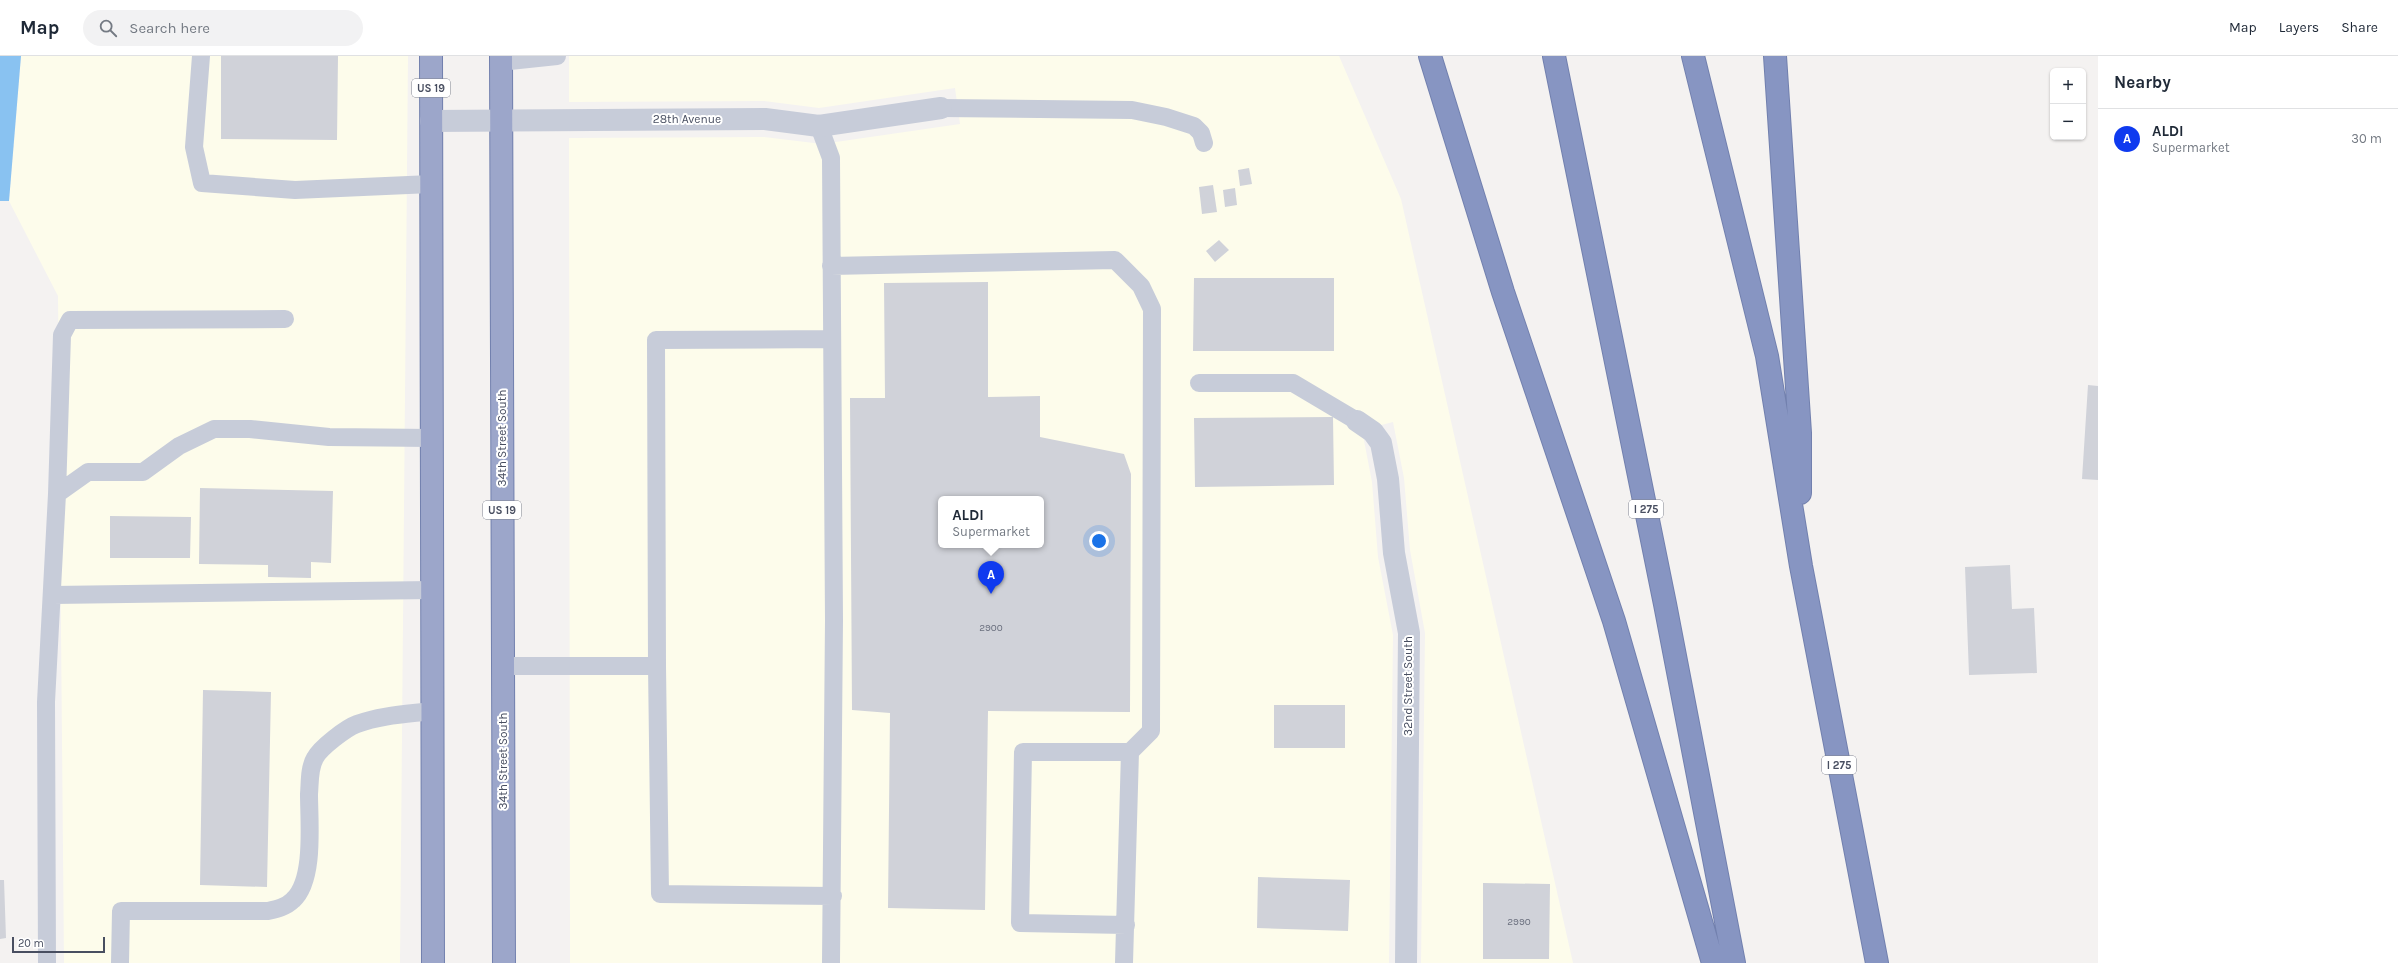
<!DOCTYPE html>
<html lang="en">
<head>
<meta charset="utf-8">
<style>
  :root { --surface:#fff; --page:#f2f2f3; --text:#1f2937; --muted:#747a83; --line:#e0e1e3; --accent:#0f3aef }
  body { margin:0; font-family:Karla,sans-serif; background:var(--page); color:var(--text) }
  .controls { position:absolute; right:12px; top:12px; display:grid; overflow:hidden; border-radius:6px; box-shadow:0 1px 3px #0004 }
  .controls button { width:36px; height:36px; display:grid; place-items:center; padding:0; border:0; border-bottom:1px solid var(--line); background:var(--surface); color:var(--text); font:20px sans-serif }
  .scale { position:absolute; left:12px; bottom:10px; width:93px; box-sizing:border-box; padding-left:4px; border:2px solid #484e60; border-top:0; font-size:11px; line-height:14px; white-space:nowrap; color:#484e60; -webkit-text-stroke:3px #fff; paint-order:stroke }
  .you { position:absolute; left:1099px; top:485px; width:14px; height:14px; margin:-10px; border:3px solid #fff; border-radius:50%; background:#1a73e8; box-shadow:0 0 0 6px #1a73e833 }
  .badge { display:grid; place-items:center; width:26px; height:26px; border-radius:50%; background:var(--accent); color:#fff; font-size:13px; font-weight:700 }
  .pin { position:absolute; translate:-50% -33px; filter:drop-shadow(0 1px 2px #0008) }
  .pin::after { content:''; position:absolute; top:21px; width:14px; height:12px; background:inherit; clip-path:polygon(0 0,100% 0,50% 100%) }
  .popup { position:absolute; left:938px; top:440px; width:106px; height:52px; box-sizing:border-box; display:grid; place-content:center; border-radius:6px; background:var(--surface); filter:drop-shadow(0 1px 3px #0005); font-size:13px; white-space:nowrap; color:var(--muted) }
  .popup b { font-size:15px; color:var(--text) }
  .popup::after { content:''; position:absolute; left:50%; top:100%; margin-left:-8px; border:8px solid transparent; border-top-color:var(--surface) }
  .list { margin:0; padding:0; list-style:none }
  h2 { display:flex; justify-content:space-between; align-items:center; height:52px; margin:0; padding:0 16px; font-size:17px }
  h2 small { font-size:13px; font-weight:400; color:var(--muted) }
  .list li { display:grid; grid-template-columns:26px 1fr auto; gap:12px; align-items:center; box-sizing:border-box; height:60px; padding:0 16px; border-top:1px solid var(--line) }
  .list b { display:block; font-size:15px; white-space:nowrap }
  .list p { margin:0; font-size:13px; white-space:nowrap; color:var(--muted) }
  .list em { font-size:13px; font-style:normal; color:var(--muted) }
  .icon { flex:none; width:22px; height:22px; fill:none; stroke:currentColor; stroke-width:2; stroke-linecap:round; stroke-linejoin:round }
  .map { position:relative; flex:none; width:2098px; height:907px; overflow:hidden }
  header { display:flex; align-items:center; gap:24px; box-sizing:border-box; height:56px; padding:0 20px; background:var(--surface); border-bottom:1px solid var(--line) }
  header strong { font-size:19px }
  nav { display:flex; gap:22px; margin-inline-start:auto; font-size:14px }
  .search { width:280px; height:36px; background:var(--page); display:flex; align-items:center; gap:10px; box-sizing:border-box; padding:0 14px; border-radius:22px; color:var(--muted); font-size:15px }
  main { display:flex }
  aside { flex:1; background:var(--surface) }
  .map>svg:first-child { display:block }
  .commercial { fill:#fdfceb; fill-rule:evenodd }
  .water { fill:#89c2f1 }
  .building { fill:#d0d2d9; fill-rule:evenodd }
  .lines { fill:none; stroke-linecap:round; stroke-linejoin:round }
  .trunk-casing { stroke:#7280ae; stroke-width:24 }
  .motorway-casing { stroke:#7280ae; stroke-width:24 }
  .service { stroke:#c7ccd9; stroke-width:18 }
  .minor { stroke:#c7ccd9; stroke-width:22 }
  .trunk { stroke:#9ca6ca; stroke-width:22 }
  .motorway { stroke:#8795c2; stroke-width:22 }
  .labels { text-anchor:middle; stroke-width:4; stroke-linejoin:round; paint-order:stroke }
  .number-label { font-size:10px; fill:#6a6f7e }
  .shield { fill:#fff; stroke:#7f8390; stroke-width:1 }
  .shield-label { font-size:11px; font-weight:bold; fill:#484e60 }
  .street-label { font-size:12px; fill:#484e60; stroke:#fff }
</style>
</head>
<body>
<header>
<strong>Map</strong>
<div class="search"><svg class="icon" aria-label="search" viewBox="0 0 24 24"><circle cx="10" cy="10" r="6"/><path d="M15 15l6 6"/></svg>Search here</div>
<nav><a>Map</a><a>Layers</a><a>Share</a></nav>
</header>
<main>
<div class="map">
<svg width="2098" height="907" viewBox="0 0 2098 907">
  <rect width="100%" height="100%" fill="#f4f2f1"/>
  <path class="commercial" d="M21,0H408L400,907H64L58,240L9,145Z
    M569,0H1339L1401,143L1573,907H1421L1425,577L1410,494L1404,422L1393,366L1362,374L1372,426L1378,501L1393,579L1389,907H570L569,82L764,81L822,88L960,68L955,32L819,52L764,45L569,46ZM941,443H1041V489H941Z"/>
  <path class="water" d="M0,0H21L9,145H0Z"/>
  <path class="building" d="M221,0H338L337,84L221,83Z
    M1249,112L1252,128L1240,130L1238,114Z
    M1213,129L1217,156L1202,158L1199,131Z
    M1235,132L1237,149L1225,151L1223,134Z
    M1219,184L1229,194L1215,206L1206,195Z
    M1194,222H1334V295H1193Z
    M988,226V341L1040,340V381L1124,398L1131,418L1130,656L988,655L985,854L888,852L890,657L852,654L850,342H885L884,227ZM941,443H1041V489H941Z
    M2088,329L2098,330V424L2082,423Z
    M1333,361L1334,429L1195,431L1194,362Z
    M200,432L333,435L331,507L311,506V522L268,521V509L199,508Z
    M110,460L191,461L190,502H110Z
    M2010,509L2012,553L2034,552L2037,617L1969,619L1965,511Z
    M203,634L271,636L267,831L200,829Z
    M1274,649H1345V692H1274Z
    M1258,821L1350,824L1348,875L1257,872Z
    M0,824H4L6,882L0,883Z
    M1483,827L1550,828L1549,903H1483Z"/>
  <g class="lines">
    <defs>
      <path id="trunk" d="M431,0L433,907
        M501,0L504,907"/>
      <path id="motorway" d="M1430,0L1503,236L1614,565L1713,907
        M1554,0L1665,548L1734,907
        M1693,0L1767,300L1801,510L1877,907
        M1775,0L1800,377V437"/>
    </defs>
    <use href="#trunk" class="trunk-casing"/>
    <use href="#motorway" class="motorway-casing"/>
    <path class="service" d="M201,0L194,91L202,127L295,134L431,128
      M501,6L557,0
      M941,52L1132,54L1166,61L1194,70L1201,77L1204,87
      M819,70L831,102L834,564L831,907
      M831,210L1115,204L1141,230L1152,253L1151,675L1130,696L1124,907
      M1199,327H1293L1357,365
      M57,438L62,279L70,264L285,263
      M53,539L432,534
      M503,610H657L656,284L832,283
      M657,610L660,838L833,840
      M1126,869L1020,867L1023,696H1130
      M47,907L46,646L57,438L88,416H143L179,390L214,373H250L329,381L432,382
      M120,907L121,855H268C277,853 286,851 293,844C315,824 309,766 309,738C310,727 309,712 315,702C320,692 346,672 357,668C381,659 408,658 432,655"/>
    <path class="minor" d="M431,65L765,63L819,70L941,52
      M1357,365L1373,376L1381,387L1388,423L1394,497L1409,577L1406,907"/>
    <use href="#trunk" class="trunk"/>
    <use href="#motorway" class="motorway"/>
  </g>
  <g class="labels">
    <g class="number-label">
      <text x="991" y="575">2900</text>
      <text x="1519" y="869">2990</text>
    </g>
    <g class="shield">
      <rect x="412" y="23" width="38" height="18" rx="3"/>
      <rect x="1629" y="444" width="34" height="18" rx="3"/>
      <rect x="483" y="445" width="38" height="18" rx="3"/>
      <rect x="1822" y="700" width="34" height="18" rx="3"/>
    </g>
    <g class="shield-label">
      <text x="431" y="36">US 19</text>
      <text x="1646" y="457">I 275</text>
      <text x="502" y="458">US 19</text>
      <text x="1839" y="713">I 275</text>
    </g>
    <g class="street-label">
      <text x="687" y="67">28th Avenue</text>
      <text transform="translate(502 382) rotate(-90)" y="4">34th Street South</text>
      <text transform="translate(1408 630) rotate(-90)" y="4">32nd Street South</text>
      <text transform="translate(503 705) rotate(-90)" y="4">34th Street South</text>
    </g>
  </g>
</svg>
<div class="controls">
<button>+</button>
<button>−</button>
</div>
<div class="scale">20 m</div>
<div class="you"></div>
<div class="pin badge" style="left:991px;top:538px">A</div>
<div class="popup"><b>ALDI</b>Supermarket</div>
</div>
<aside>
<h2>Nearby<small></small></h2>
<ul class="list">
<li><span class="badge">A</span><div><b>ALDI</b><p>Supermarket</p></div><em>30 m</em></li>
</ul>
</aside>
</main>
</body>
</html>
